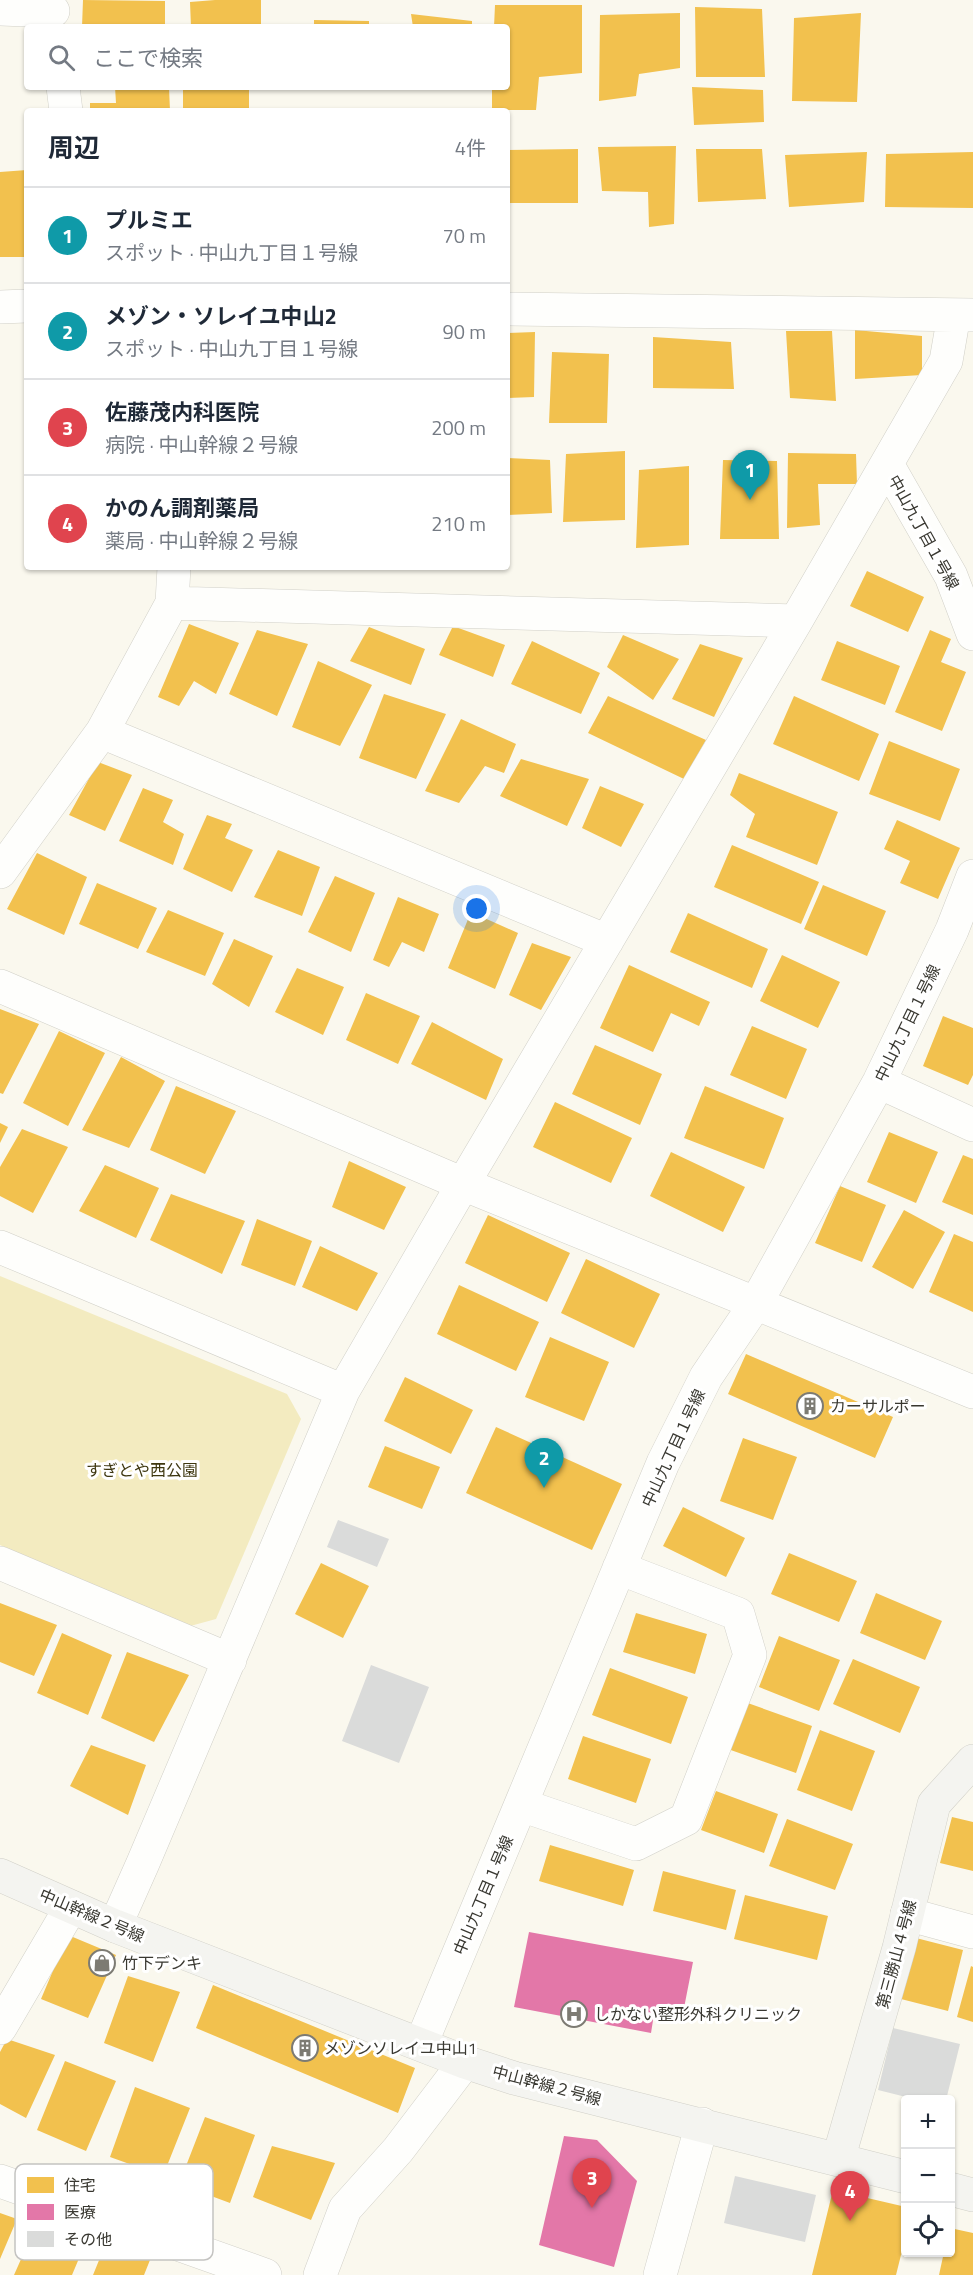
<!DOCTYPE html>
<html lang="ja">
<head>
<meta charset="utf-8">
<style>
  :root { --surface:#fff; --page:#f2f2f3; --text:#1f2937; --muted:#747a83; --line:#e0e1e3; --accent:#0b8043 }
  body { margin:0; font-family:"Titillium Web","Noto Sans JP",sans-serif; background:var(--page); color:var(--text) }
  .controls { position:absolute; right:18px; bottom:18px; display:grid; overflow:hidden; border-radius:6px; box-shadow:0 2px 4px #0004 }
  .controls button { width:54px; height:54px; display:grid; place-items:center; padding:0; border:0; border-bottom:2px solid var(--line); background:var(--surface); color:var(--text); font:30px sans-serif }
  .you { position:absolute; left:477px; top:909px; width:21px; height:21px; margin:-15px; border:4px solid #fff; border-radius:50%; background:#1a73e8; box-shadow:0 0 0 9px #1a73e833 }
  .badge { display:grid; place-items:center; width:39px; height:39px; border-radius:50%; background:var(--accent); color:#fff; font-size:20px; font-weight:700 }
  .pin { position:absolute; translate:-50% -50px; filter:drop-shadow(0 2px 3px #0008) }
  .pin::after { content:''; position:absolute; top:32px; width:21px; height:18px; background:inherit; clip-path:polygon(0 0,100% 0,50% 100%) }
  .list { margin:0; padding:0; list-style:none }
  h2 { display:flex; justify-content:space-between; align-items:center; height:78px; margin:0; padding:0 24px; font-size:26px }
  h2 small { font-size:20px; font-weight:400; color:var(--muted) }
  .list li { display:grid; grid-template-columns:39px 1fr auto; gap:18px; align-items:center; box-sizing:border-box; height:96px; padding:0 24px; border-top:2px solid var(--line) }
  .list b { display:block; font-size:22px; white-space:nowrap }
  .list p { margin:0; font-size:20px; white-space:nowrap; color:var(--muted) }
  .list em { font-size:20px; font-style:normal; color:var(--muted) }
  .icon { flex:none; width:33px; height:33px; fill:none; stroke:currentColor; stroke-width:2; stroke-linecap:round; stroke-linejoin:round }
  .map { position:relative; flex:none; width:973px; height:2275px; overflow:hidden }
  .search { position:absolute; background:var(--surface); box-shadow:0 2px 4px #0004; left:24px; top:24px; width:486px; height:66px; display:flex; align-items:center; gap:15px; box-sizing:border-box; padding:0 21px; border-radius:6px; color:var(--muted); font-size:22px }
  .panel { position:absolute; background:var(--surface); box-shadow:0 2px 4px #0004; left:24px; top:108px; width:486px; height:462px; border-radius:6px }
  .map>svg:first-child { display:block }
  .green { fill:#f3ebc0 }
  .homes { fill:#f2c14e }
  .health { fill:#e377a8 }
  .building { fill:#dadbda }
  .lines { fill:none; stroke-linecap:round; stroke-linejoin:round }
  .street-casing { stroke:#d1d0c8; stroke-width:34 }
  .secondary-casing { stroke:#d1d0c8; stroke-width:34 }
  .street { stroke:#fefefc; stroke-width:33 }
  .secondary { stroke:#f4f4f0; stroke-width:33 }
  .labels { text-anchor:middle; stroke-width:6; stroke-linejoin:round; paint-order:stroke }
  .street-label { font-size:16px; fill:#393831; stroke:#fff }
  .poi-label { font-size:16px; fill:#393831; stroke:#fff; text-anchor:start }
  .park-label { font-size:16px; fill:#3e3710; stroke:#fff }
  .key { fill:#fff; stroke:#c4c3c1; stroke-width:1.5 }
  .key-label { font-size:16px; fill:#393831 }
</style>
</head>
<body>
<div class="map">
<svg width="973" height="2275" viewBox="0 0 973 2275">
  <rect width="100%" height="100%" fill="#faf8ee"/>
  <path class="green" d="M0,1276L287,1394L301,1419L216,1619L183,1628L0,1545Z"/>
  <path class="homes" d="M83,0L165,1V27H82Z
    M215,0H261V27H191L190,2Z
    M495,5H582V73L539,77L536,110H492V87H507V27H494Z
    M695,7L762,9L765,77H696Z
    M680,13V68L639,74L636,96L599,101L600,15Z
    M861,13L857,102L792,101L794,18Z
    M411,14L472,21V27H413Z
    M314,20L369,21V27H314Z
    M115,87H169L170,111H90V103H116Z
    M183,87H249V111H183Z
    M692,87L763,90L764,122L694,125Z
    M676,146L674,224L649,227L648,192L602,191L598,147Z
    M578,149V203H507V150Z
    M696,149H762L766,199L698,202Z
    M867,152L864,202L789,207L785,155Z
    M973,152V208L885,207L886,154Z
    M27,170V257H0V172Z
    M855,330L922,336V375L855,379Z
    M786,331H832L836,401L790,398Z
    M535,332L534,397L507,398V333Z
    M653,337L731,342L734,389L653,388Z
    M552,352L609,354L607,423H549Z
    M625,451V520L563,522L566,454Z
    M788,453L856,454L857,484H818L820,525L787,528Z
    M507,458L550,460L552,513L507,515Z
    M723,460L777,461L779,539H720Z
    M689,466V545L636,548L639,470Z
    M867,571L924,597L908,632L850,606Z
    M189,624L239,643L216,694L194,681L179,706L158,697Z
    M453,626L505,645L493,677L439,655Z
    M369,627L425,649L411,685L350,661Z
    M257,630L308,644L277,716L229,694Z
    M930,630L951,639L941,662L966,672L942,731L895,712Z
    M623,635L679,659L653,700L607,667Z
    M532,641L600,673L581,714L511,684Z
    M837,641L900,666L885,705L821,680Z
    M700,644L743,658L714,717L672,699Z
    M318,661L372,685L340,746L292,727Z
    M384,694L446,714L416,779L359,758Z
    M608,696L706,740L684,779L588,733Z
    M794,696L879,734L859,781L773,744Z
    M461,719L516,744L504,773L485,766L459,803L425,791Z
    M889,741L960,769L940,821L869,794Z
    M521,759L589,779L567,826L500,796Z
    M98,762L132,775L105,831L69,815Z
    M739,773L838,812L817,865L746,837L755,814L730,795Z
    M600,786L644,804L621,847L582,828Z
    M143,788L173,800L163,822L184,834L173,865L119,841Z
    M207,815L232,824L225,838L253,850L232,892L183,869Z
    M897,820L960,848L938,899L900,883L910,861L884,849Z
    M732,845L819,882L801,924L714,887Z
    M278,850L320,867L302,916L254,897Z
    M37,853L87,877L64,935L7,909Z
    M335,876L375,893L351,952L308,932Z
    M97,883L157,908L138,949L79,924Z
    M823,885L886,911L867,956L804,929Z
    M398,897L439,914L424,952L402,942L389,967L373,960Z
    M168,910L224,933L205,976L146,952Z
    M471,912L518,933L495,989L448,968Z
    M688,913L768,949L752,988L670,952Z
    M234,939L273,956L249,1007L212,984Z
    M532,943L571,957L541,1010L509,995Z
    M782,955L840,982L818,1028L760,1001Z
    M629,965L710,1002L699,1026L671,1013L653,1052L600,1028Z
    M297,968L344,987L323,1035L275,1012Z
    M366,993L420,1016L398,1064L346,1040Z
    M0,1009L39,1024L3,1094L0,1093Z
    M943,1016L973,1028V1075L968,1085L923,1066Z
    M432,1022L503,1059L486,1100L411,1064Z
    M752,1026L807,1049L786,1099L730,1075Z
    M59,1031L105,1053L68,1126L23,1103Z
    M595,1045L662,1074L640,1125L572,1094Z
    M121,1057L165,1081L129,1148L82,1130Z
    M176,1086L236,1111L205,1174L150,1150Z
    M705,1086L784,1118L764,1169L684,1138Z
    M555,1102L632,1138L611,1183L533,1147Z
    M0,1123L8,1127L0,1143Z
    M22,1129L68,1147L33,1213L0,1196V1167Z
    M889,1132L938,1152L916,1203L867,1182Z
    M671,1152L745,1187L723,1232L650,1196Z
    M963,1155L973,1159V1215L942,1202Z
    M349,1161L406,1187L384,1230L332,1207Z
    M105,1165L159,1188L136,1238L79,1211Z
    M840,1186L886,1205L862,1262L815,1243Z
    M171,1194L245,1221L222,1274L150,1240Z
    M904,1210L945,1232L913,1289L872,1267Z
    M488,1215L570,1253L547,1302L465,1263Z
    M257,1219L312,1241L295,1286L241,1265Z
    M954,1234L973,1242V1312L929,1292Z
    M320,1246L378,1273L357,1311L302,1287Z
    M586,1259L660,1294L634,1348L561,1313Z
    M459,1285L539,1322L516,1371L437,1334Z
    M550,1337L609,1362L584,1421L525,1397Z
    M746,1354L893,1417L875,1458L728,1394Z
    M405,1377L473,1410L451,1454L384,1421Z
    M496,1427L622,1484L592,1550L466,1493Z
    M743,1438L797,1457L773,1520L720,1501Z
    M385,1446L440,1467L422,1509L368,1487Z
    M683,1507L745,1538L726,1577L663,1546Z
    M789,1553L857,1581L839,1622L771,1594Z
    M321,1563L369,1586L343,1638L295,1614Z
    M876,1593L942,1621L925,1660L860,1633Z
    M0,1603L57,1625L34,1676L0,1662Z
    M636,1613L707,1634L695,1674L623,1652Z
    M62,1633L112,1655L88,1715L37,1693Z
    M779,1636L840,1660L819,1711L759,1687Z
    M127,1652L189,1675L154,1742L101,1718Z
    M853,1659L920,1687L900,1733L833,1704Z
    M610,1668L688,1697L671,1744L592,1715Z
    M742,1701L812,1726L796,1773L725,1748Z
    M820,1730L875,1751L852,1811L797,1790Z
    M583,1736L651,1759L636,1803L568,1779Z
    M91,1745L146,1765L128,1815L70,1786Z
    M716,1791L778,1814L764,1853L701,1830Z
    M952,1817L973,1822V1871L940,1863Z
    M787,1819L853,1844L835,1890L769,1866Z
    M550,1845L634,1870L623,1906L539,1881Z
    M663,1871L736,1890L726,1930L653,1911Z
    M745,1895L828,1916L817,1960L734,1939Z
    M68,1935L116,1955L88,2018L41,1999Z
    M916,1938L963,1950L948,2011L901,1999Z
    M971,1966L973,1967V2022L957,2017Z
    M128,1976L180,1992L153,2062L104,2043Z
    M213,1985L415,2068L398,2113L196,2028Z
    M7,2039L55,2055L26,2118L0,2104V2052Z
    M65,2061L116,2081L86,2151L37,2130Z
    M135,2087L190,2108L163,2176L110,2157Z
    M205,2117L255,2135L230,2203L179,2184Z
    M272,2146L335,2163L311,2220L253,2197Z
    M833,2190L906,2207V2235L896,2275H812Z
    M0,2213L17,2219L0,2259Z
    M950,2228L973,2233V2275H939L944,2252H950Z
    M30,2239L80,2256L72,2275H14Z
    M104,2248L150,2260L144,2275H93Z"/>
  <path class="health" d="M529,1932L693,1962L683,2013L655,2008L651,2033L514,2007Z
    M564,2136L597,2140L637,2181L614,2267L539,2245Z"/>
  <path class="building" d="M338,1520L389,1539L377,1567L327,1547Z
    M371,1665L429,1687L399,1763L342,1741Z
    M893,2028L960,2044L946,2100H918L878,2090Z
    M735,2176L816,2195L805,2242L724,2223Z"/>
  <g class="lines">
    <defs>
      <path id="street" d="M0,9L53,11
        M63,87L66,111
        M0,307L27,306
        M507,309L973,315
        M887,464L951,576L973,634
        M172,603L796,621
        M102,732L607,941
        M0,872L102,732L172,603L174,567
        M0,986L463,1184L973,1392
        M879,1082L973,1125
        M0,1247L343,1391
        M0,1563L230,1660
        M521,1805L636,1844L686,1819L750,1655L738,1614L619,1568
        M907,1914L973,1932
        M115,1926L143,1863L343,1391L463,1184L796,621L946,361L954,315
        M0,2028L71,1907
        M421,2044L663,1463L706,1377L756,1303L879,1082L952,930L973,876
        M0,2181L265,2275
        M320,2275L345,2209L398,2150L465,2062
        M660,2275L702,2124"/>
      <path id="secondary" d="M0,1875L115,1926L465,2062L514,2078L906,2177
        M838,2160L899,1948L934,1804L973,1761
        M950,2189L973,2195"/>
    </defs>
    <use href="#street" class="street-casing"/>
    <use href="#secondary" class="secondary-casing"/>
    <use href="#street" class="street"/>
    <use href="#secondary" class="secondary"/>
  </g>
  <defs>
    <symbol id="building-ring" viewBox="-11 -11 22 22"><circle r="9.5" fill="#fff" stroke="#7d7b73" stroke-width="1.5"/><path d="M-4-6H4V6H1V3H-1V6H-4ZM-2.5-4.3h1.7v1.8h-1.7ZM.8-4.3h1.7v1.8H.8ZM-2.5-1h1.7V.8h-1.7ZM.8-1h1.7V.8H.8Z" fill="#7d7b73"/></symbol>
    <symbol id="shop-ring" viewBox="-11 -11 22 22"><circle r="9.5" fill="#fff" stroke="#7d7b73" stroke-width="1.5"/><path d="M-5-2.5h2.3a2.7 3.5 0 0 1 5.4 0H5L5.5 6h-11ZM-1.5-2.5h3a1.5 2.3 0 0 0-3 0Z" fill="#7d7b73"/></symbol>
    <symbol id="hospital-ring" viewBox="-11 -11 22 22"><circle r="9.5" fill="#fff" stroke="#7d7b73" stroke-width="1.5"/><path d="M-5-5h3v3.5h4V-5h3V5h-3V1.5h-4V5h-3Z" fill="#7d7b73"/></symbol>
  </defs>
  <g fill-rule="evenodd">
    <use href="#building-ring" x="795" y="1391" width="30" height="30"/>
    <use href="#shop-ring" x="87" y="1948" width="30" height="30"/>
    <use href="#hospital-ring" x="559" y="1999" width="30" height="30"/>
    <use href="#building-ring" x="290" y="2033" width="30" height="30"/>
  </g>
  <g class="labels">
    <g class="street-label">
      <text transform="translate(924 532) rotate(61)" y="6">中山九丁目１号線</text>
      <text transform="translate(907 1023) rotate(-64)" y="6">中山九丁目１号線</text>
      <text transform="translate(673 1448) rotate(-65)" y="6">中山九丁目１号線</text>
      <text transform="translate(483 1895) rotate(-67)" y="6">中山九丁目１号線</text>
      <text transform="translate(92 1915) rotate(23)" y="6">中山幹線２号線</text>
      <text transform="translate(896 1954) rotate(-75)" y="6">第三勝山４号線</text>
      <text transform="translate(547 2085) rotate(15)" y="6">中山幹線２号線</text>
    </g>
    <g class="poi-label">
      <text x="830" y="1412">カーサルポー</text>
      <text x="122" y="1969">竹下デンキ</text>
      <text x="594" y="2020">しかない整形外科クリニック</text>
      <text x="324" y="2054">メゾンソレイユ中山1</text>
    </g>
    <g class="park-label">
      <text x="142" y="1476">すぎとや西公園</text>
    </g>
  </g>
  <rect x="15" y="2164" width="198" height="96" rx="9" class="key"/>
  <rect x="27" y="2177" width="27" height="16" fill="#f2c14e"/>
  <rect x="27" y="2204" width="27" height="16" fill="#e377a8"/>
  <rect x="27" y="2231" width="27" height="16" fill="#dadbda"/>
  <g class="key-label">
    <text x="64" y="2191">住宅</text>
    <text x="64" y="2218">医療</text>
    <text x="64" y="2245">その他</text>
  </g>
</svg>
<div class="controls">
<button>+</button>
<button>−</button>
<button><svg class="icon" aria-label="locate" viewBox="0 0 24 24"><circle cx="12" cy="12" r="6"/><path d="M12 2v4M12 18v4M2 12h4M18 12h4"/></svg></button>
</div>
<div class="you"></div>
<div class="pin badge" style="left:750px;top:500px;background:#0f9aa8">1</div>
<div class="pin badge" style="left:544px;top:1488px;background:#0f9aa8">2</div>
<div class="pin badge" style="left:592px;top:2208px;background:#e0444e">3</div>
<div class="pin badge" style="left:850px;top:2221px;background:#e0444e">4</div>
<div class="search"><svg class="icon" aria-label="search" viewBox="0 0 24 24"><circle cx="10" cy="10" r="6"/><path d="M15 15l6 6"/></svg>ここで検索</div>
<section class="panel">
<h2>周辺<small>4件</small></h2>
<ul class="list">
<li><span class="badge" style="background:#0f9aa8">1</span><div><b>プルミエ</b><p>スポット · 中山九丁目１号線</p></div><em>70 m</em></li>
<li><span class="badge" style="background:#0f9aa8">2</span><div><b>メゾン・ソレイユ中山2</b><p>スポット · 中山九丁目１号線</p></div><em>90 m</em></li>
<li><span class="badge" style="background:#e0444e">3</span><div><b>佐藤茂内科医院</b><p>病院 · 中山幹線２号線</p></div><em>200 m</em></li>
<li><span class="badge" style="background:#e0444e">4</span><div><b>かのん調剤薬局</b><p>薬局 · 中山幹線２号線</p></div><em>210 m</em></li>
</ul>
</section>
</div>
</body>
</html>
